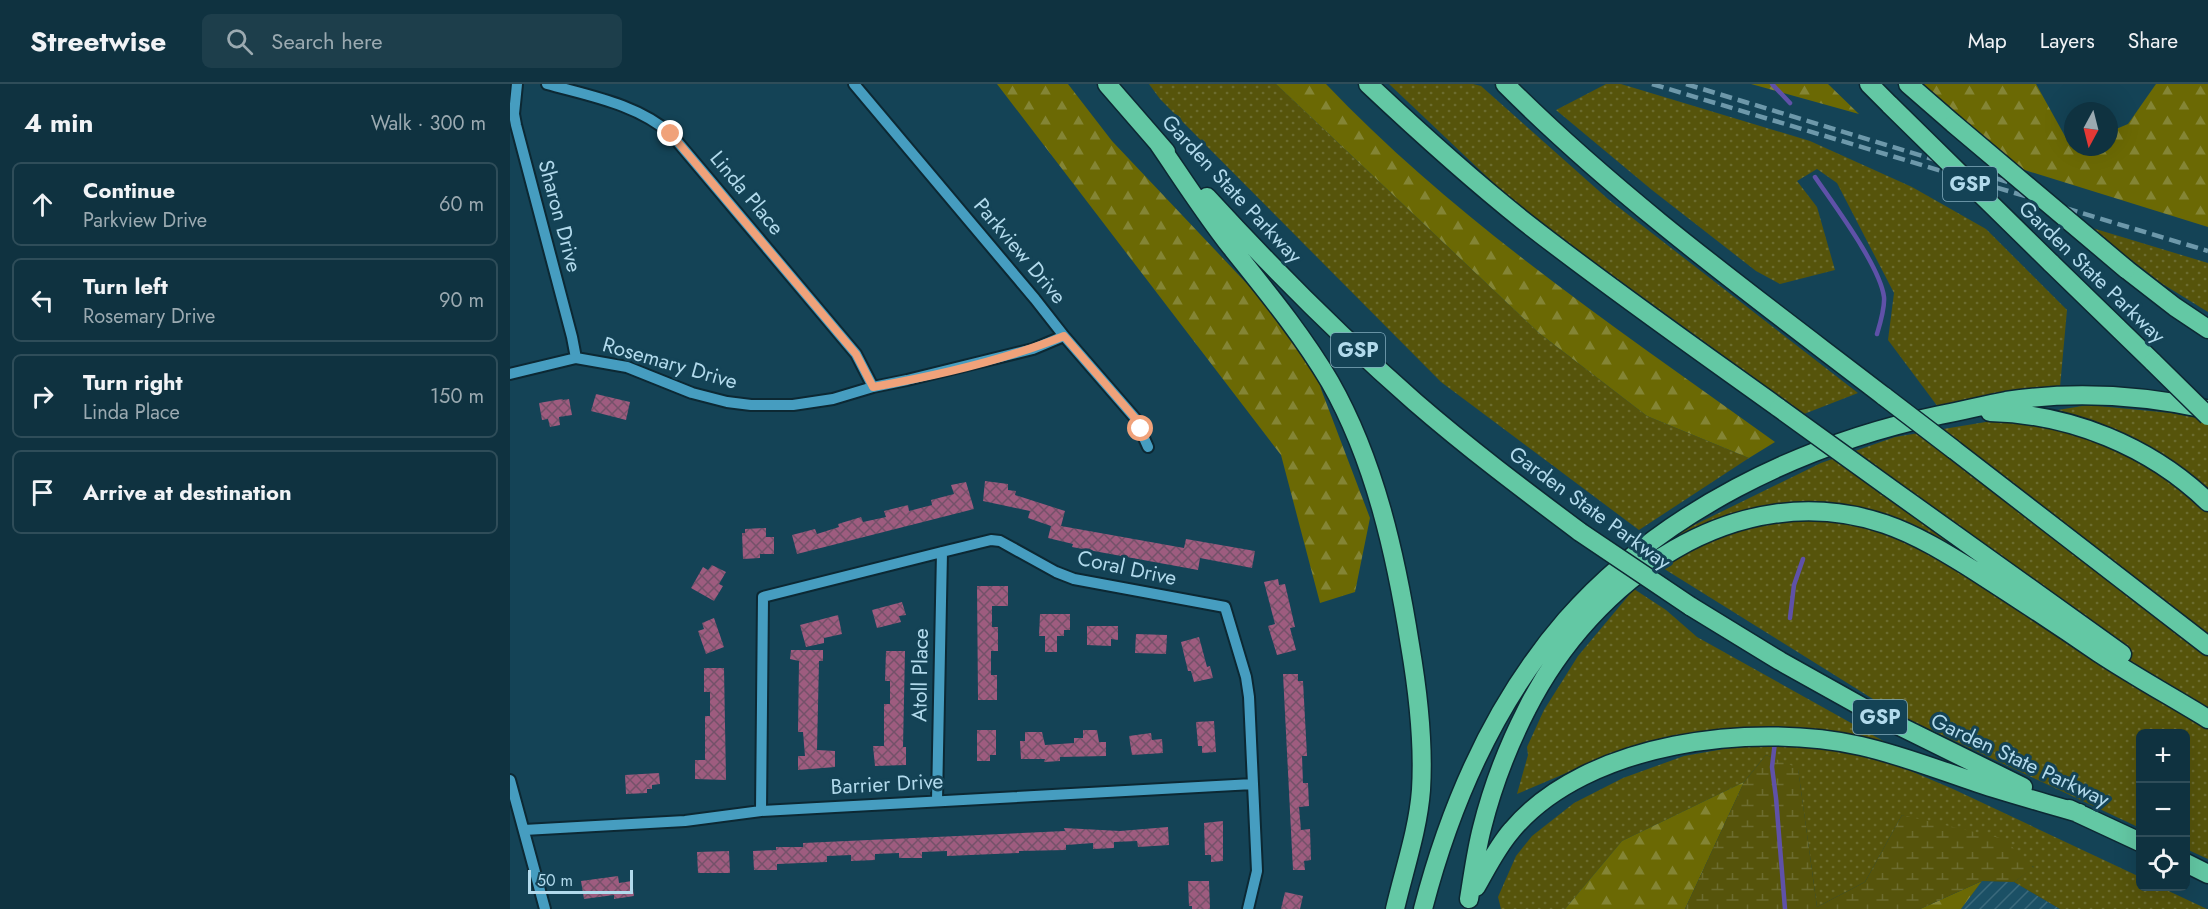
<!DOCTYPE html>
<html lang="en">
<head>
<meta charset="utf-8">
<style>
  :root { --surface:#0f3240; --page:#1d3e4b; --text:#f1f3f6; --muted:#9baab1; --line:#2f4d59 }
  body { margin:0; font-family:Jost,sans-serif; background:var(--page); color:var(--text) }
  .controls { position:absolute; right:18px; bottom:18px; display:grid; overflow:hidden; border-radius:9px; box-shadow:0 6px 24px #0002 }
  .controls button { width:54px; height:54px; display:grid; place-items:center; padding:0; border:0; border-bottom:2px solid var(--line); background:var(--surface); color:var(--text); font:30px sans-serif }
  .compass { position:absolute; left:1554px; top:18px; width:54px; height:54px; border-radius:50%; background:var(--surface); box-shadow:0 6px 24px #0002; rotate:187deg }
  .scale { position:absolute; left:18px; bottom:15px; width:105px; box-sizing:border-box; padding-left:6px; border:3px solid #b2daec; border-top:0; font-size:16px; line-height:21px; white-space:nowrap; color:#b2daec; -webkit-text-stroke:4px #144356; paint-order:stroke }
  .stop { position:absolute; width:18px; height:18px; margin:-14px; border:4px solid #f0a27a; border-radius:50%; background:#fff }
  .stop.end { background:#f0a27a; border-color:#fff; box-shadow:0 2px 6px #0008 }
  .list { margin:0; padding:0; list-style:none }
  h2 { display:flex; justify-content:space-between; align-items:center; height:78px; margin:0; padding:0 24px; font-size:26px }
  h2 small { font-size:20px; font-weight:400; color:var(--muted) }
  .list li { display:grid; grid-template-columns:39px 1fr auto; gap:18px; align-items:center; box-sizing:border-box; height:84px; margin:0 12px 12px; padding:0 12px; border:2px solid var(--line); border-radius:9px }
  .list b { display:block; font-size:22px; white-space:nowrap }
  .list p { margin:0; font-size:20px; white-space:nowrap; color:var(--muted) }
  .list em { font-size:20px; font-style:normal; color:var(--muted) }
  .icon { flex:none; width:33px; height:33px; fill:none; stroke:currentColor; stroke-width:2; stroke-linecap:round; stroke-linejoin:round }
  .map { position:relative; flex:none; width:1698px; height:825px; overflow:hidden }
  header { display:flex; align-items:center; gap:36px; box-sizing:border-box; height:84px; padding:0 30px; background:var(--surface); border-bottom:2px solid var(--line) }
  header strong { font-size:28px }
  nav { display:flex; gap:33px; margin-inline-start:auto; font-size:21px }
  .search { width:420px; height:54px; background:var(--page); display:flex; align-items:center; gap:15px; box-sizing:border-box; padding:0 21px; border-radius:9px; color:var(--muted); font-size:22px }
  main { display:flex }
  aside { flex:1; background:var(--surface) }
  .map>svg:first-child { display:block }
  .industrial { fill:url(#industrial-furrows) }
  .grass { fill:url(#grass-dots) }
  .forest { fill:url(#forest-firs) }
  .wetland { fill:url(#wetland-marsh) }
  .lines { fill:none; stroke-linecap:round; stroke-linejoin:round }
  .stream { stroke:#5f51a8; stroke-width:4.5 }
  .building { fill:url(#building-cross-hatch) }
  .minor-casing { stroke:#0c2833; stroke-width:14 }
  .highway-casing { stroke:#0c2833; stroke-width:21 }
  .minor { stroke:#469dc0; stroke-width:10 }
  .highway { stroke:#63c8a4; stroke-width:18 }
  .rail { stroke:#6d98aa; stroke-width:4.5; stroke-dasharray:12 6; stroke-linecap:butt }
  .highway-bridge-casing { stroke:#0c2833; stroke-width:21; stroke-linecap:butt }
  .highway-bridge { stroke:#63c8a4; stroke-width:18 }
  .route { stroke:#f0a27a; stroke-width:8 }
  .labels { text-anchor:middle; stroke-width:6; stroke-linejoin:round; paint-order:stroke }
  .shield { fill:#144356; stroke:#83adbf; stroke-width:1.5 }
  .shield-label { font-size:20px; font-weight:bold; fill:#b2daec }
  .street-label { font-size:21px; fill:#b2daec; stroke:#144356 }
</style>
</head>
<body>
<header>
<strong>Streetwise</strong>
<div class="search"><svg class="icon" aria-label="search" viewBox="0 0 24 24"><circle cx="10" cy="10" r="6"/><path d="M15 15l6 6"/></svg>Search here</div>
<nav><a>Map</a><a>Layers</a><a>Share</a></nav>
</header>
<main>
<aside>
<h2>4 min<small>Walk · 300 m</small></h2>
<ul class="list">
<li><svg class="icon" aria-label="ahead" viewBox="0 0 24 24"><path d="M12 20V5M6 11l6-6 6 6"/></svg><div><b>Continue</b><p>Parkview Drive</p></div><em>60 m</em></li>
<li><svg class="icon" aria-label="left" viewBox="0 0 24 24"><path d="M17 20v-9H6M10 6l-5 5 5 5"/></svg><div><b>Turn left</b><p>Rosemary Drive</p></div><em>90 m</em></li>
<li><svg class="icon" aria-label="right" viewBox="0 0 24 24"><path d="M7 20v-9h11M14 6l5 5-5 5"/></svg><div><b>Turn right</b><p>Linda Place</p></div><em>150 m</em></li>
<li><svg class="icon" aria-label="arrive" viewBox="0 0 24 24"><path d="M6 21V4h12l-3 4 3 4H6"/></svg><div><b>Arrive at destination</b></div></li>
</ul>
</aside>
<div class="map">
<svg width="1698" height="825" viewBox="0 0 1698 825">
  <defs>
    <pattern id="industrial-furrows" width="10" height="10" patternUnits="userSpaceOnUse" patternTransform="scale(1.5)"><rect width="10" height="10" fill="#1b5065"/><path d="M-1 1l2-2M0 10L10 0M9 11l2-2" fill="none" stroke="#3a697b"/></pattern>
    <pattern id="grass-dots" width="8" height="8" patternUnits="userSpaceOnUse" patternTransform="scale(1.5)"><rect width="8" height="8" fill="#56540b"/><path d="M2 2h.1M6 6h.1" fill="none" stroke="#6c6c2f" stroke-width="1.8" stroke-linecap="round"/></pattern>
    <pattern id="forest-firs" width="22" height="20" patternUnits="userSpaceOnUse" patternTransform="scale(1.5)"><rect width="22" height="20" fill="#6b6904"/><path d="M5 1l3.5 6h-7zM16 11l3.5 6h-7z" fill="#848535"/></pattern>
    <pattern id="wetland-marsh" width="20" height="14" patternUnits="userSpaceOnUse" patternTransform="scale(1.5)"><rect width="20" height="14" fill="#56540b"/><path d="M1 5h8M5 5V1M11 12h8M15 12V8" fill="none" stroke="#6c6c2f"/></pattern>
    <pattern id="building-cross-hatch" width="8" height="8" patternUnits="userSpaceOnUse" patternTransform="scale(1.5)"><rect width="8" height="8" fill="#9e5c7f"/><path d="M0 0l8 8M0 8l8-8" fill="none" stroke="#745169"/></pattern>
  </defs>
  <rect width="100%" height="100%" fill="#144356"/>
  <path class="industrial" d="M1472,797L1504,798L1550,825H1451Z"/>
  <path class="grass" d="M639,0H766L1029,249L1137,332L1239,374L1129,446L931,298L650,15Z
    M879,0H963L971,2L1098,115L1348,309L1294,330L1011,125Z
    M1096,0H1111L1300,57L1402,103L1476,145L1557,226L1550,303L1428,323L1378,256L1384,209L1327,99L1307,85L1287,97L1307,123L1325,186L1270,200L1246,187L1142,106L1046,26Z
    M1579,143L1698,179V228L1651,199Z
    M1578,321L1661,329L1698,336V775L1676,765V650H1630V744L1387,630L1148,481L1172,447L1311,379L1385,353Z
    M1124,505L1156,526L1187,553L1377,659L1205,648L1151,654L1094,673L1007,710L1018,671L1017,663L1034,626L1068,572Z
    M1248,659L1320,664L1382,679L1443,705L1630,793V802L1650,803L1697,825H1550L1504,798L1524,783L1392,731L1355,798L1307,823L1288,685L1256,671L1234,698L1112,757L1055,825H991L988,813L1006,772L1022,752L1064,719L1113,694L1174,672Z"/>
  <path class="forest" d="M487,0H558L602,57L776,241L801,264L811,305L860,434L845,508L810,519L771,371Z
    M766,0H816C948,139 1110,246 1265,358L1239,374L1137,332L1029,249Z
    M1241,0H1318L1349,30Z
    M1405,0H1526L1561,63H1599V48L1618,40L1646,0H1698V143L1505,83Z
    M1234,698L1175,825H1055L1112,757Z
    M1472,797L1451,825H1410Z"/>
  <path class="wetland" d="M1256,671L1288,684L1307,823L1355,798L1392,731L1494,755L1524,784L1504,798L1472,797L1410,825H1175L1234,698Z"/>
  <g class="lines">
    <path class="stream" d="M1262,0L1280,19
      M1305,93C1324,121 1370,182 1374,213C1375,224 1370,240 1367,250
      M1280,534L1284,501L1293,475
      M1265,658L1262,683L1266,714L1275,825"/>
  </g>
  <path class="building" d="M86,310L120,318L116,336L81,327Z
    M52,315L53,316L59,315L62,331L49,333L50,341L40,343L38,335L32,336L29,319Z
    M475,397L498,400V406L506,407L505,411L555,427L551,442L674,464L676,455L745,467L742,484L690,474L688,486L562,463L563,460L538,454L541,442L518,434L520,427L473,417Z
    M456,398L464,425L287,470L282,451L305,445L307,450L329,443L328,440L351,433L353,438L376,433L374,427L398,421L399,427L422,421L421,416L444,410L441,401Z
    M256,444V453H264V470H250V474L233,475L232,449H235V445Z
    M202,481L216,488L209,500L213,502L204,517L181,504L193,483L198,486Z
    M768,495L769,501L775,500L785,543L780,544L786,566L767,571L758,542L765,540L754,498Z
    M467,502H498V522H482V543H488V567H481V591H487V616H468Z
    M392,518L396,531L389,532L391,538L367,544L362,526Z
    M530,530H560V546H554V552H547V568H535V552H529Z
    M328,531L332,550L314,554V559L296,563L290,541Z
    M204,534L214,563L196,570L188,547L194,545L192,539Z
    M577,542H608V556L601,555V562L577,561Z
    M626,550L657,551L656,570L625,569Z
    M689,553L697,583L700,582L703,594L684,598L681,587H678L671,558Z
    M281,566H313V577H309L307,666L325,667V683L288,686V672H295L293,648H288L289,577L280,575Z
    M376,567H395L393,663H396V681L365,682L363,662H374V620H380V597H375Z
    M194,584H214L216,696L185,695V676H195V632H200V608H194Z
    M773,590H788V597H793L797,672H792L793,699H798L799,722L789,723L791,746L800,745L801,776L794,777L795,786H783Z
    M704,637L706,668L692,669V662H688L686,638Z
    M467,646H486V671H480V677H467Z
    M573,646H587L589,658H596V672L550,673V677L534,678L535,675H511L510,657H515V648H532L535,661L564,659V654H573Z
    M641,649L642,656L652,655L653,669L622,671L619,652Z
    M149,689L150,700L142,701V705H137V709L116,710L115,691Z
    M713,737V777L701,778V771H695L694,739Z
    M658,743L659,761L628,763L627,757L604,758V764L583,765V759L556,761V766L509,767V769L437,772V767L412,768V774H389V769L365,770V776L341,777V771L317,772V778L267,780V786H244L243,767L266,766V763H293V759L555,747L554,744L610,747Z
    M219,767L220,789H188L187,768Z
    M108,792L109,799L122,797L124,812L104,815V811L74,815L71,797Z
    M678,797H699L700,825H682V822H679Z
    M775,808L793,812L790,825H771Z"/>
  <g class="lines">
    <defs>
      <path id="minor" d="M7,0L4,30L6,41L62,253L66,274
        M37,0C80,12 127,20 161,50L346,270L363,303
        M344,0L525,215L554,252L625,334L638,363
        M0,290L66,274L117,283L182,309L217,318L241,321H283L323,315L363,303L397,296L523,265L554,252
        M0,696L35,825
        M427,716L432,468
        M251,727L253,513L432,468L481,456L490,457L546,488L564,495L715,523L736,593L739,613L747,787L738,825
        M14,746L175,737L251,727L743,700"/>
      <path id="highway" d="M597,0L656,68
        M858,0C909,48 961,95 1015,138C1098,203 1184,263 1269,324
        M995,0C1111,116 1245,213 1375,313
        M1359,0L1380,21
        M1398,0L1444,40
        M648,59C672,94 695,130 721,163C756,207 791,249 820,298C865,377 886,472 900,561C908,608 914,658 911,706C908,746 894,786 885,825
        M697,113C763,185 832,254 905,318C958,364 1014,406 1070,448
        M1541,179L1643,278
        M1616,185L1665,223L1698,245
        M1480,328C1560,330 1640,362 1698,418
        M1443,365L1698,562
        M1377,402L1612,570
        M1180,522L1270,577L1363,629L1513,703
        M1559,725L1630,758
        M1676,779L1698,790
        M966,803C977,784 987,763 1002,746C1077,657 1244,638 1351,662C1391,671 1429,686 1468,699C1501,710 1535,719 1569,729
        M959,815C963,791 966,767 972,744C982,704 998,662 1017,625C1082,496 1226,390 1375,440C1407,451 1436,469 1465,487C1507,514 1548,541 1589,569C1624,592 1662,613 1698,635
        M913,825C940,721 985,618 1056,536C1151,428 1291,360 1430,331C1452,327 1474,321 1496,317C1562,307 1631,311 1696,325"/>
    </defs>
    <use href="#minor" class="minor-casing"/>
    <use href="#highway" class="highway-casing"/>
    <use href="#minor" class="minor"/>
    <use href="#highway" class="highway"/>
    <path class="rail" d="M1142,0L1698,167
      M1176,0L1511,102"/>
    <defs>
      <path id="highway-bridge" d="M1380,21L1541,179
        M1444,40L1616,185
        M1643,278L1698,332
        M1375,313L1443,365
        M1269,324L1377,402
        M1070,448L1180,522"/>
    </defs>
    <use href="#highway-bridge" class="highway-bridge-casing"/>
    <use href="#highway-bridge" class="highway-bridge"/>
  </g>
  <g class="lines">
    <path class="route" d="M161,50L346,270L363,303C425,292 495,276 554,252L625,334L631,345"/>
  </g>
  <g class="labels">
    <g class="shield">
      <rect x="1433" y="83" width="54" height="34" rx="4.5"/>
      <rect x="821" y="249" width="54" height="34" rx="4.5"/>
      <rect x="1343" y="616" width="54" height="34" rx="4.5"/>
    </g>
    <g class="shield-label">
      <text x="1460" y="107">GSP</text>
      <text x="848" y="273">GSP</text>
      <text x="1370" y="640">GSP</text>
    </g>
    <g class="street-label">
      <text transform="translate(722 105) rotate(47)" y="7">Garden State Parkway</text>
      <text transform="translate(237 109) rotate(50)" y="7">Linda Place</text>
      <text transform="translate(50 132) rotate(75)" y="7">Sharon Drive</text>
      <text transform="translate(510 167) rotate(50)" y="7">Parkview Drive</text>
      <text transform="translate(1582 188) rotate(44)" y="7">Garden State Parkway</text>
      <text transform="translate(160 279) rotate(16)" y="7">Rosemary Drive</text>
      <text transform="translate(1080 424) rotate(36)" y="7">Garden State Parkway</text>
      <text transform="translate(617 484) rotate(12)" y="7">Coral Drive</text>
      <text transform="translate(410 591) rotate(-89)" y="7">Atoll Place</text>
      <text transform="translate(1510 676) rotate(25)" y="7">Garden State Parkway</text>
      <text transform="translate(377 700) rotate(-3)" y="7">Barrier Drive</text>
    </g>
  </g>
</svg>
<div class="controls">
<button>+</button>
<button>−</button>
<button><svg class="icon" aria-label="locate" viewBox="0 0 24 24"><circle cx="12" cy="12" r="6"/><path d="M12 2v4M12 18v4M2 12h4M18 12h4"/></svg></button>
</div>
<svg class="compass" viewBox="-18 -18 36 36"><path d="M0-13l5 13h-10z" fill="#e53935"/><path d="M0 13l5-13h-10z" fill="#9baab1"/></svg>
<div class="scale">50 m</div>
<div class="stop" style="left:631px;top:345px"></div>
<div class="stop end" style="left:161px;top:50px"></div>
</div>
</main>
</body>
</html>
